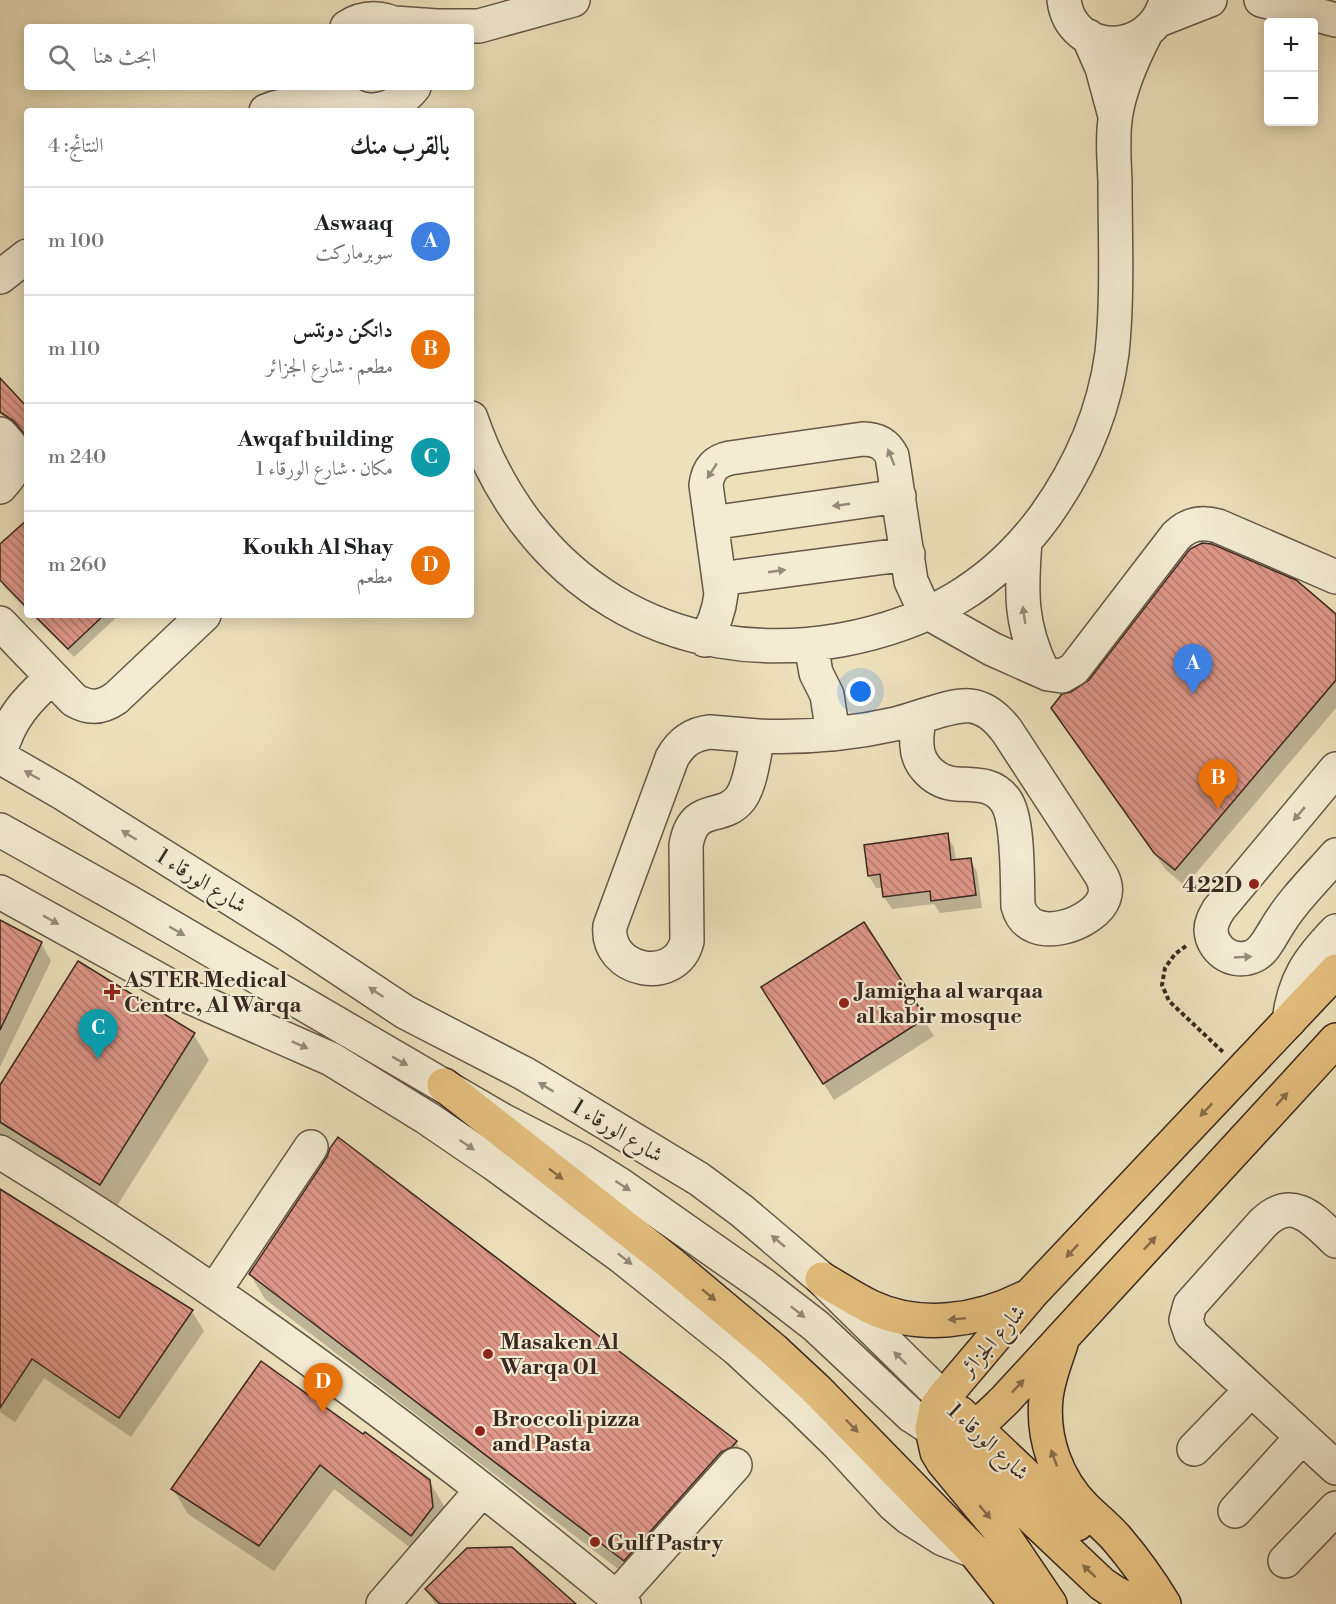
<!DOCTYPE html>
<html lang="ar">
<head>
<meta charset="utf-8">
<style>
  :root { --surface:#fff; --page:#f2f2f2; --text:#202124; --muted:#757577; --line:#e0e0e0; --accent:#7c3aed }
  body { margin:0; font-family:"Libre Bodoni",Amiri,serif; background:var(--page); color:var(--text); direction:rtl }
  .controls { position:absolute; right:18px; top:18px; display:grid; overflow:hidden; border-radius:6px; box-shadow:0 3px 15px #0003 }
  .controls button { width:54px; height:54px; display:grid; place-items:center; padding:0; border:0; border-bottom:2px solid var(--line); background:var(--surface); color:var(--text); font:30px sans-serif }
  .you { position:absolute; left:861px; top:692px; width:21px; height:21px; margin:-15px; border:4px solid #fff; border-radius:50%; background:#1a73e8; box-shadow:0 0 0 9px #1a73e833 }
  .badge { display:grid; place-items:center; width:39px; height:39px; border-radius:50%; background:var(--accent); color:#fff; font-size:20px; font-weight:700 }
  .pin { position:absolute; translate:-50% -50px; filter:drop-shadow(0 2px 3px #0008) }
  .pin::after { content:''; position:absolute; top:32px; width:21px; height:18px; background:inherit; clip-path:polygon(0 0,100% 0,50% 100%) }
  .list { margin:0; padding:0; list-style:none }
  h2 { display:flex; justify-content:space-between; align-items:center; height:78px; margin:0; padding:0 24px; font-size:26px }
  h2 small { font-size:20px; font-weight:400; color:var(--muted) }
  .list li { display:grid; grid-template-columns:39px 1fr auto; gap:18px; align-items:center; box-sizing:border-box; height:108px; padding:0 24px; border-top:2px solid var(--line) }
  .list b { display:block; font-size:22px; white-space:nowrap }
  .list p { margin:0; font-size:20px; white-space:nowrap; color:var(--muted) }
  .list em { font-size:20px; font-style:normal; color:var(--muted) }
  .icon { flex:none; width:33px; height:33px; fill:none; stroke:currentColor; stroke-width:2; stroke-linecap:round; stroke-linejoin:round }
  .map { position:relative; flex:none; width:1336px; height:1604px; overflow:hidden; direction:ltr }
  .search { position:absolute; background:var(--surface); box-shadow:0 3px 15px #0003; left:24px; top:24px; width:450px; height:66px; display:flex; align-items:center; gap:15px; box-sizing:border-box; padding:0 21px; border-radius:6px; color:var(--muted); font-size:22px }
  .panel { position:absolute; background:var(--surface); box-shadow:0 3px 15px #0003; left:24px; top:108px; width:450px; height:510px; border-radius:6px; direction:rtl }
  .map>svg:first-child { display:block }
  .shadow { fill:#0003 }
  .building { fill:url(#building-back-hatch); stroke:#392720; stroke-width:1.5 }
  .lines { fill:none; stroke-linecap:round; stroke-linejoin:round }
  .minor-casing { stroke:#665647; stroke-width:36 }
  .major-casing { stroke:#392720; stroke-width:36 }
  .path { stroke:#392720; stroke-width:4; stroke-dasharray:4.5 3; stroke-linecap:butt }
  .minor { stroke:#f3ecd3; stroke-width:33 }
  .major { stroke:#e6c07e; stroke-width:33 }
  .oneway { fill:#968a7a }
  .oneway2 { fill:#876c4a }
  .poi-dot { fill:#8f2418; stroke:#f3ecd3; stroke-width:2 }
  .labels { text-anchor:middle; stroke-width:4.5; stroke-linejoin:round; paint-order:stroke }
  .street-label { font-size:22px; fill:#392720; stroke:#f3ecd3 }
  .poi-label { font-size:22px; font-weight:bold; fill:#392720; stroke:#f3ecd3; text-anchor:start }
</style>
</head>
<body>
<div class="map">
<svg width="1336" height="1604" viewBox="0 0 1336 1604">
  <defs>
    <pattern id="building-back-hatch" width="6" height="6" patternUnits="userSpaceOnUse" patternTransform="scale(1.5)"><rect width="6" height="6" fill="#df9789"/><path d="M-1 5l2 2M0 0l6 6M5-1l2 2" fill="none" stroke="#b67b70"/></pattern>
  </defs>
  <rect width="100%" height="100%" fill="#ede1bc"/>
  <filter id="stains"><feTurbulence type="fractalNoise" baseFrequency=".00333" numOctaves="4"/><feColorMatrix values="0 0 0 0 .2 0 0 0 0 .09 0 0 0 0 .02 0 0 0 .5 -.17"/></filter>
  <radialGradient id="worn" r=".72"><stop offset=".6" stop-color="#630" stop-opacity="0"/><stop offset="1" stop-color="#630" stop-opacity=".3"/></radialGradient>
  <path class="shadow" d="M0,380L27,410V437L20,430L11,425L0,413Z
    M27,522V610L4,587L0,580V546Z
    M32,615H119L74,657Z
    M1336,616V708L1185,886L1166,870L1063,725L1053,708Z
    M947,835L954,848L956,861L970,859L977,872L982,908L940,913L934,904L892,909L884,897L883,888H876L869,876Z
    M0,922L41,943L51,961L0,1067Z
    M864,924L934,1036L834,1100L773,1005Z
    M78,963L194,1035L209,1060L115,1209L0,1137V1088Z
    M328,1158L736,1442L750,1467L639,1585L265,1299L250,1274Z
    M0,1191L192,1312L204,1331L131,1437L44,1378L15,1422L0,1412Z
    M364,1436L429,1481L444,1506L447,1533L426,1560L334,1489L274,1571L188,1514L173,1489Z
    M427,1590L574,1604H435Z"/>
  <path class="building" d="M0,378L27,407V437L14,421L0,412Z
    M27,520V608L0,580V544Z
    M1202,543L1212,544L1296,580L1336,614V680L1175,870L1154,853L1051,708L1062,694L1071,692L1089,680L1190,549Z
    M34,615H104L68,649Z
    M948,833L951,860L971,858L976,895L931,901L930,891L883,897L880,874L868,876L864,845Z
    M0,920L42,942L0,1030Z
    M864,922L926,1018L823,1084L761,987Z
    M78,961L195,1033L100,1185L0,1122V1085Z
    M338,1137L737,1441L732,1447L721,1452L624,1561L249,1274L327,1157L330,1148Z
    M0,1189L193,1310L119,1418L32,1359L0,1408Z
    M261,1361L363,1434L365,1432L430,1480L433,1507L411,1536L320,1465L259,1546L171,1489Z
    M512,1547L576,1604H440L425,1589L467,1548Z"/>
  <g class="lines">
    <defs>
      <path id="minor" d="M1064,0C1071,57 1152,58 1166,0
        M1261,0L1336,20
        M1159,20L1210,0
        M394,23L437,26H479L573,0
        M347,27C364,16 383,16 401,27
        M1088,36L1102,68L1115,116
        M334,87C354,120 392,115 414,87
        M266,111C293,99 329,104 358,108
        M0,277L27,256
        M471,418C527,581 670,670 841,640C927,624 993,587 1045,516C1080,467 1104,412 1112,353C1118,296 1115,238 1115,181C1114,159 1112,135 1116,113C1121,85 1133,58 1146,33
        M0,434C21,455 20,465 0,487
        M711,523L899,496
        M1025,541C1021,592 1020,624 1042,670
        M719,579L908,554
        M0,623L74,700C89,709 102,708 116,698L204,615
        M705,640C714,625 719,612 721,594L706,485C708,470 715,461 730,458L863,439C877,439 886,444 892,456L911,581L921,603L930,614L992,649L1048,674L1062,676L1074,669L1176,536C1188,524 1201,521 1218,526L1336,577
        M811,644L816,673L827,695L833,734
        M710,732L758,736C754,754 751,785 740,799C722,822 694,801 686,845L687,941C676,986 605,972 610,926L672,758C681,742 692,734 710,732Z
        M758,736C804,738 850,734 895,724C914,720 953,703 971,706C987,708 998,719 1007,731L1101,875C1105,882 1107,890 1104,898C1095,924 1029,948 1018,906C1017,882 1019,820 1006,801C994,783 976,785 957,784C936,783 918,766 917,746C916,737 918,727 919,718
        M0,753C10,718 26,701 52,677
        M0,757L64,794L286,933L405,1012L525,1074L699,1179L742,1211L822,1279L943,1398
        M1336,769L1219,909C1215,916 1211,922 1211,930C1212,950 1232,964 1251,957C1263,953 1268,941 1275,930C1291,902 1315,879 1336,855
        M0,830L127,901L504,1121L582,1161L619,1184L763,1285L816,1326L912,1416L932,1429
        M0,892L190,997L331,1059L427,1118L493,1163L622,1257L737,1349L802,1409L839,1445L894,1505L908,1517L943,1539L974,1551
        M1289,1021C1294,980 1308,960 1336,931
        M0,1152C220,1286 426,1440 624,1604
        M1336,1241C1314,1220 1293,1194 1263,1223L1190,1305L1186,1320L1191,1334L1336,1468
        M215,1290L311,1147
        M1194,1449L1251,1390
        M1235,1511L1302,1437
        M1285,1561L1336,1508
        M616,1598L735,1465
        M383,1604L482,1490"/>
      <path id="major" d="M444,1085L669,1262L774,1350L818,1391L974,1551L1016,1604
        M822,1279C838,1288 854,1299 871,1307C920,1330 978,1321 1024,1298
        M1061,1344C1055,1362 1048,1379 1046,1398C1042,1438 1056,1479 1085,1508C1096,1519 1108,1528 1118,1540C1135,1560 1150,1581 1164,1604
        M960,1413L1077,1524
        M932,1429C968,1440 980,1424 1005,1400L1336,1040
        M953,1474L957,1464L967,1460L972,1461L1102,1584L1114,1592L1136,1604
        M1050,1604L1002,1533L943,1462L937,1452L932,1429L936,1408L943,1398L1031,1294L1336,971"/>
    </defs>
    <use href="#minor" class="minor-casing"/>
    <use href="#major" class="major-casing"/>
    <path class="path" d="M1186,946L1175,954L1165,968L1162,985L1169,1001L1223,1052"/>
    <use href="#minor" class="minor"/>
    <use href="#major" class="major"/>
  </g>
  <defs><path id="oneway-solid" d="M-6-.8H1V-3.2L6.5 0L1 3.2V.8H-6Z" transform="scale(1.5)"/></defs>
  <g class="oneway">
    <use href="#oneway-solid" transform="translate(891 457) rotate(-112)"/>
    <use href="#oneway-solid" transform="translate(712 471) rotate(123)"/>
    <use href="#oneway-solid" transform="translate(841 505) rotate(172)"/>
    <use href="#oneway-solid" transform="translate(777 571) rotate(-8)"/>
    <use href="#oneway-solid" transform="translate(1024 615) rotate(-98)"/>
    <use href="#oneway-solid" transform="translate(32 775) rotate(-150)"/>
    <use href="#oneway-solid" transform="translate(1299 814) rotate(130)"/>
    <use href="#oneway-solid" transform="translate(129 835) rotate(-148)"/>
    <use href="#oneway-solid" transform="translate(51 920) rotate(29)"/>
    <use href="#oneway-solid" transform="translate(177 931) rotate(30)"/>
    <use href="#oneway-solid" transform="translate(1243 957) rotate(-3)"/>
    <use href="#oneway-solid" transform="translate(376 992) rotate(-146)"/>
    <use href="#oneway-solid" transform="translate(300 1045) rotate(24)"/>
    <use href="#oneway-solid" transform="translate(400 1061) rotate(29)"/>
    <use href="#oneway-solid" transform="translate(546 1087) rotate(-149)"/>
    <use href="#oneway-solid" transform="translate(467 1145) rotate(34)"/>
    <use href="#oneway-solid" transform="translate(623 1186) rotate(33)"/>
    <use href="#oneway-solid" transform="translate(778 1241) rotate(-140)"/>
    <use href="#oneway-solid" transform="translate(625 1259) rotate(38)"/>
    <use href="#oneway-solid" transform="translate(798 1312) rotate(38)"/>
    <use href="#oneway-solid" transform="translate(900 1358) rotate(-135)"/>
  </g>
  <g class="oneway2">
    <use href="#oneway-solid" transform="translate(1282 1099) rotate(-48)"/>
    <use href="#oneway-solid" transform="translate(1206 1110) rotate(133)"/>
    <use href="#oneway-solid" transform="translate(556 1174) rotate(38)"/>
    <use href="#oneway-solid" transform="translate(1150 1243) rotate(-47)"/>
    <use href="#oneway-solid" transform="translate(1072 1251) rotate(133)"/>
    <use href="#oneway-solid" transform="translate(709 1295) rotate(40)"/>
    <use href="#oneway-solid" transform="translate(957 1319) rotate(175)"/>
    <use href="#oneway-solid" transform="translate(1018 1386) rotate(-47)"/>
    <use href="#oneway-solid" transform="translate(852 1426) rotate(46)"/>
    <use href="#oneway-solid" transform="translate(1054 1458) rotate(-110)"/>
    <use href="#oneway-solid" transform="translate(985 1512) rotate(50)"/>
    <use href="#oneway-solid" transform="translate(1089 1571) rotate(-137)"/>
  </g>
  <g class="poi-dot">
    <circle cx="1254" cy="884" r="6"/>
    <path d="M109 983h6v6h6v6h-6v6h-6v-6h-6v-6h6z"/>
    <circle cx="844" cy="1003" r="6"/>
    <circle cx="488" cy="1354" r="6"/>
    <circle cx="480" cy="1431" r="6"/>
    <circle cx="595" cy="1542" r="6"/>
  </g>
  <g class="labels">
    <g class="street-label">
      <text transform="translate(202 880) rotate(32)" y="8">شارع الورقاء 1</text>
      <text transform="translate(618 1130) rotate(31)" y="8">شارع الورقاء 1</text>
      <text transform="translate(992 1340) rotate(-49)" y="8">شارع الجزائر</text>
      <text transform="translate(989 1441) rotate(43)" y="8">شارع الورقاء 1</text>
    </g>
    <g class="poi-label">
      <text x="1242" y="892" text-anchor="end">422D</text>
      <text x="124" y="987">ASTER Medical<tspan x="124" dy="25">Centre, Al Warqa</tspan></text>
      <text x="856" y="998">Jamigha al warqaa<tspan x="856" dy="25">al kabir mosque</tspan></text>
      <text x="500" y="1349">Masaken Al<tspan x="500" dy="25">Warqa 01</tspan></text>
      <text x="492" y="1426">Broccoli pizza<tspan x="492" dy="25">and Pasta</tspan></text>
      <text x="607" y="1550">Gulf Pastry</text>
    </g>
  </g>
  <rect width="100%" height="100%" filter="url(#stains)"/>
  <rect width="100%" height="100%" fill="url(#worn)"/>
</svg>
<div class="controls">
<button>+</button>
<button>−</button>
</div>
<div class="you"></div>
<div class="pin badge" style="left:1193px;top:694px;background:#3f7fe0">A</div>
<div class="pin badge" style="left:1218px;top:809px;background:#e8710a">B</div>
<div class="pin badge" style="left:98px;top:1059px;background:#0f9aa8">C</div>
<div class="pin badge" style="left:323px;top:1413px;background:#e8710a">D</div>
<div class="search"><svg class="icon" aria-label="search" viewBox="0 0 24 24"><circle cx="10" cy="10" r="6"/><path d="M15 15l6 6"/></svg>ابحث هنا</div>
<section class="panel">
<h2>بالقرب منك<small>النتائج: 4</small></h2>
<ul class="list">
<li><span class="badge" style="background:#3f7fe0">A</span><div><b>Aswaaq</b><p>سوبرماركت</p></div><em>100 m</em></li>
<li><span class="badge" style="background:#e8710a">B</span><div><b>دانكن دونتس</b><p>مطعم · شارع الجزائر</p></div><em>110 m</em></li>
<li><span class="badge" style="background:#0f9aa8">C</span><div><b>Awqaf building</b><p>مكان · شارع الورقاء 1</p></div><em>240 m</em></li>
<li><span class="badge" style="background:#e8710a">D</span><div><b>Koukh Al Shay</b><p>مطعم</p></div><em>260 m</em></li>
</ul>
</section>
</div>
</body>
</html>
